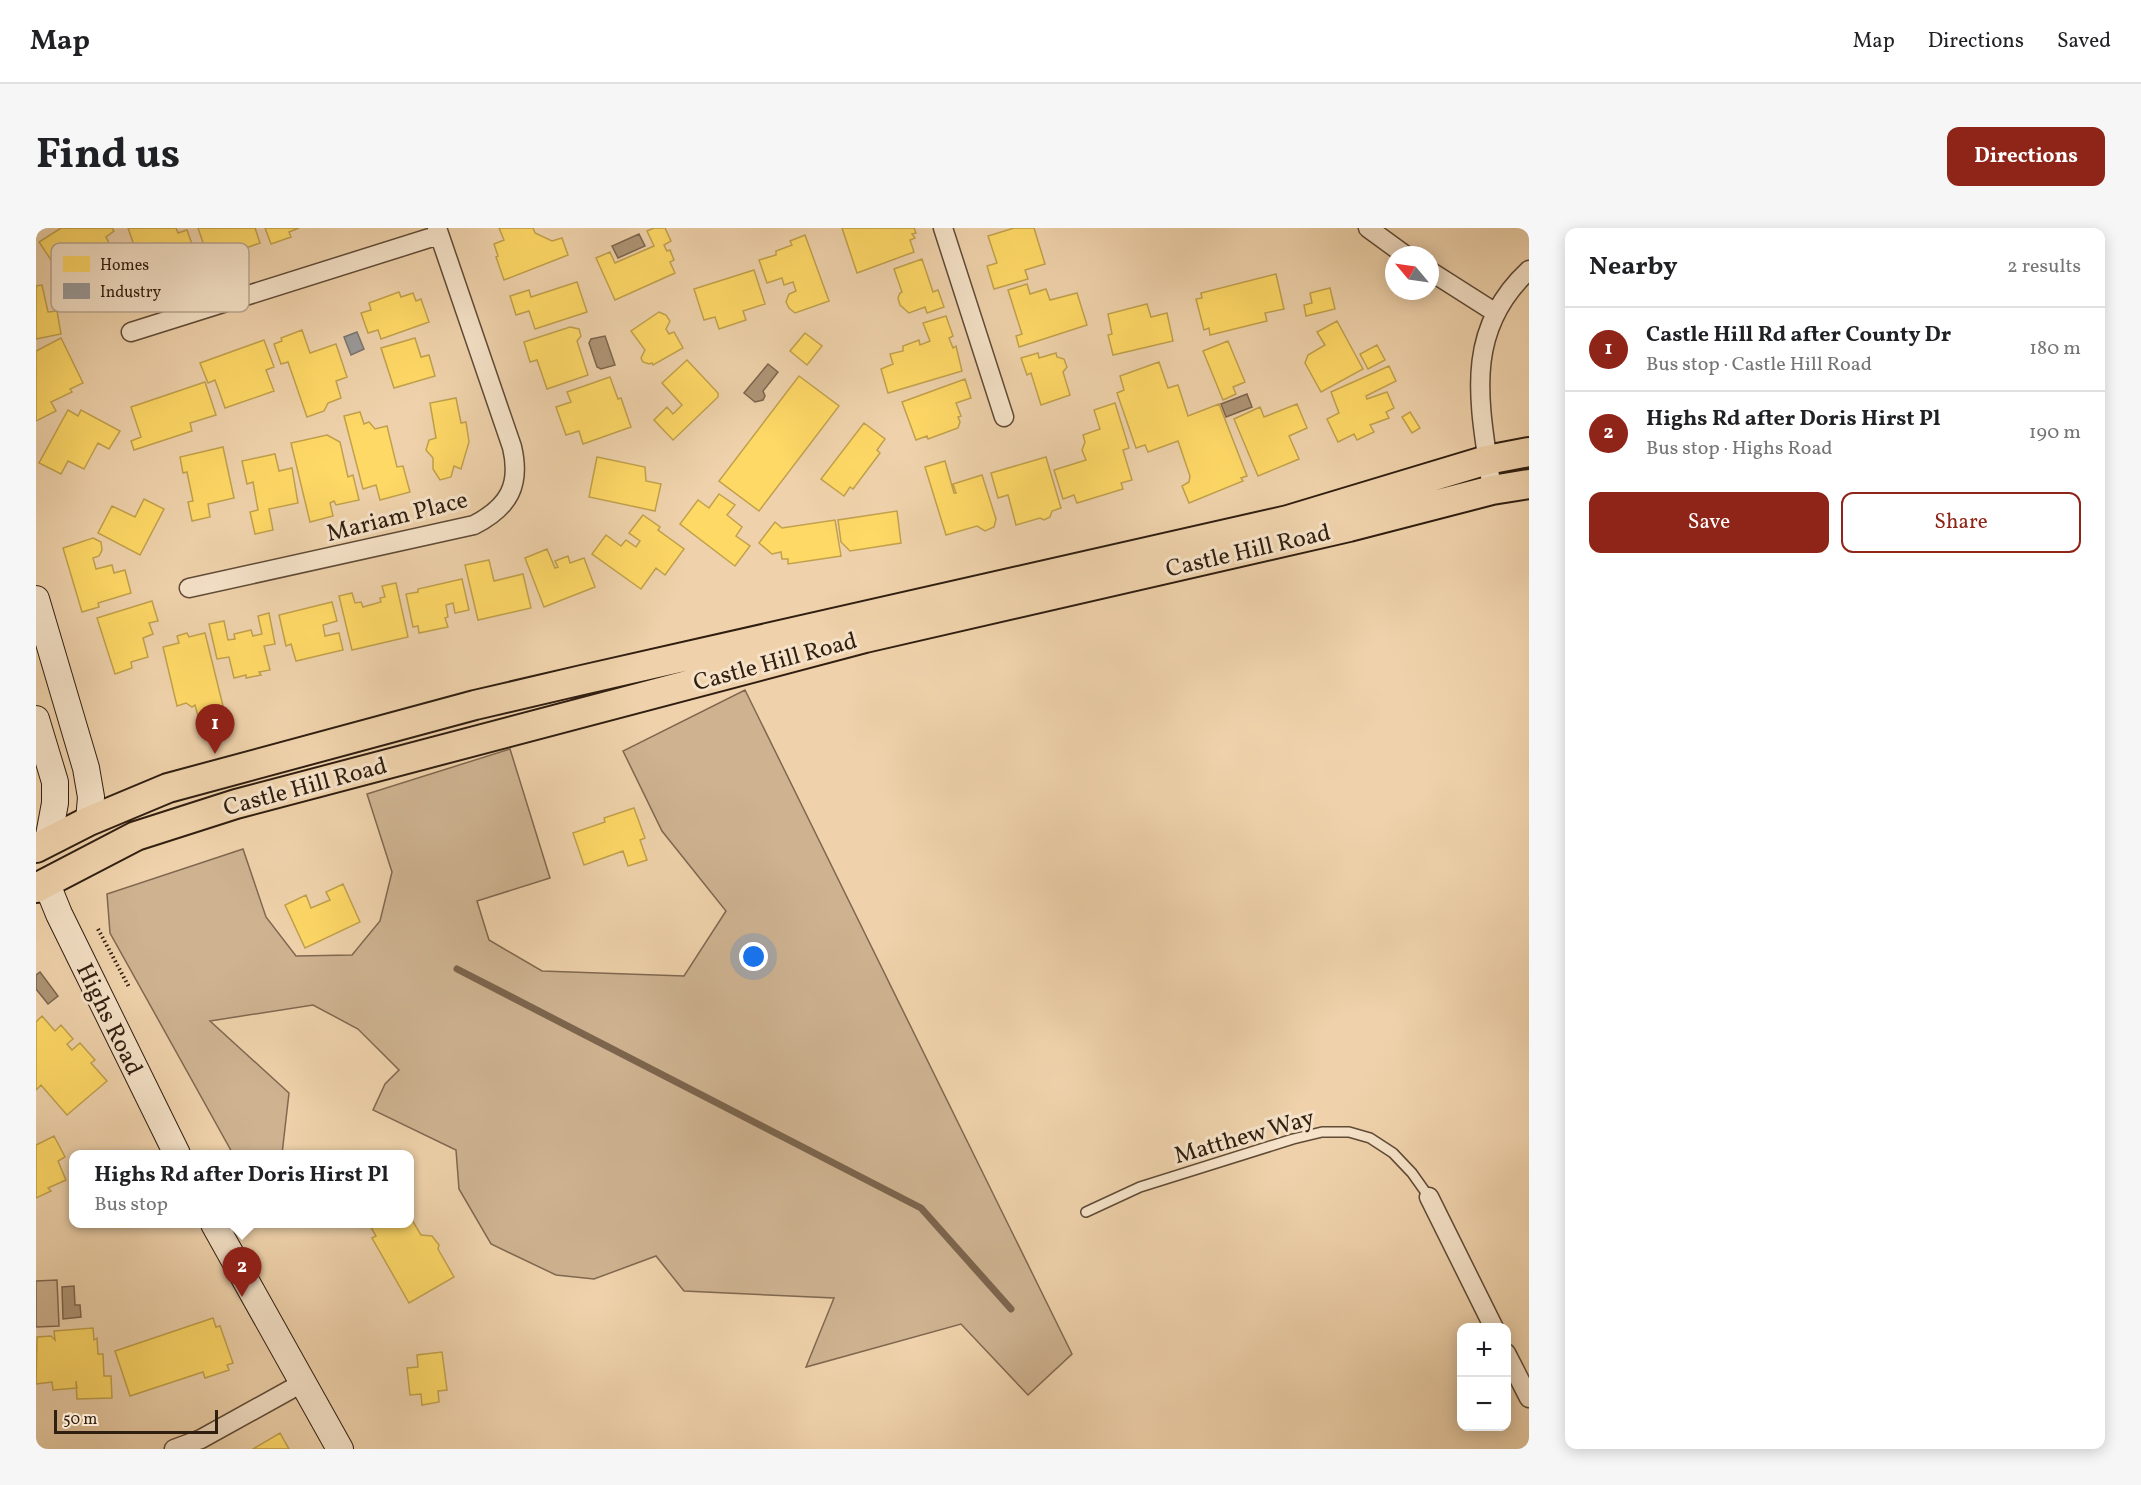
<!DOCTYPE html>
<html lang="en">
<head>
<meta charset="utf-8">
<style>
  :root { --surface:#fff; --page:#f6f6f6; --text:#202124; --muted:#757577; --line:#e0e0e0; --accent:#8f2418 }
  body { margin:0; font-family:Vollkorn,serif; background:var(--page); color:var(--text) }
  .controls { position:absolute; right:18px; bottom:18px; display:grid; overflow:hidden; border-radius:12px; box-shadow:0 3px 15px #0003 }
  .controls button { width:54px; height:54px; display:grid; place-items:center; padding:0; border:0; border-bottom:2px solid var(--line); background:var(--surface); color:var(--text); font:30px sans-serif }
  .compass { position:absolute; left:1349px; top:18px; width:54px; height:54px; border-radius:50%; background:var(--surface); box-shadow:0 3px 15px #0003; rotate:299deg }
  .scale { position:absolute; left:18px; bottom:15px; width:164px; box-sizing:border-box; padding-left:6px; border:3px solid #301e10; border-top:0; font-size:16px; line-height:21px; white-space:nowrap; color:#301e10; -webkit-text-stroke:4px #f5e2c8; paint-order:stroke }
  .you { position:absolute; left:718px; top:729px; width:21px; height:21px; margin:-15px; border:4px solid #fff; border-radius:50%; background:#1a73e8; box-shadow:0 0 0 9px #1a73e833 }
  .badge { display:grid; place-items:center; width:39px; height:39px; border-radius:50%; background:var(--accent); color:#fff; font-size:20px; font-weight:700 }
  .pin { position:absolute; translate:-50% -50px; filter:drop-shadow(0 2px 3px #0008) }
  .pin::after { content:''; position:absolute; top:32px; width:21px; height:18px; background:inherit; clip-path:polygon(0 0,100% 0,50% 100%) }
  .popup { position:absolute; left:33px; top:922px; width:345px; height:78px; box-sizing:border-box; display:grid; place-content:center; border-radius:12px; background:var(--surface); filter:drop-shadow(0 2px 4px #0005); font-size:20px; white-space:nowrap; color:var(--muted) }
  .popup b { font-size:22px; color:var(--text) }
  .popup::after { content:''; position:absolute; left:50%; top:100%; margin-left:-12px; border:12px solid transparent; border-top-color:var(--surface) }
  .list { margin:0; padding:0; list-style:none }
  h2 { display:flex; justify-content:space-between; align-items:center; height:78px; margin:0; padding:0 24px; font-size:26px }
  h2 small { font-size:20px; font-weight:400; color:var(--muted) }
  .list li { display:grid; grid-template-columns:39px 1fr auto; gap:18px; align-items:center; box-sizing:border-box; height:84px; padding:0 24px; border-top:2px solid var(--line) }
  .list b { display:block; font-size:22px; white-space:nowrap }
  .list p { margin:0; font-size:20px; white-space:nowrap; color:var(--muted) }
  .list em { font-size:20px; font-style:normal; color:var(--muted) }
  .actions { display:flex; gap:12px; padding:18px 24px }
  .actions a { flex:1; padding:14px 0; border:2px solid var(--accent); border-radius:12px; text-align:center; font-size:21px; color:var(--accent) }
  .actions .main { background:var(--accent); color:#fff }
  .map { position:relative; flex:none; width:1493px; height:1221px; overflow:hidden; border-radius:12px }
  header { display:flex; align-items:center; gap:36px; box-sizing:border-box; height:84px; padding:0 30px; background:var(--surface); border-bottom:2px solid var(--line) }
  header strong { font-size:28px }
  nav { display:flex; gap:33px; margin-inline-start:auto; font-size:21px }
  .intro { display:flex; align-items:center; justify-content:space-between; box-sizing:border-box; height:144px; padding:0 36px }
  h1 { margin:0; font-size:42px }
  .button { padding:15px 27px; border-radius:12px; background:var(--accent); color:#fff; font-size:21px; font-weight:700 }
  main { display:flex; gap:36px; padding:0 36px }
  aside { flex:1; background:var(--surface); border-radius:12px; box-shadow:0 3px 15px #0003 }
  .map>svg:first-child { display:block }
  .green { fill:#cfb391; stroke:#806850; stroke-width:1.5 }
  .water { fill:#ae9576; stroke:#7c654d; stroke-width:1.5 }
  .homes { fill:#ffd966; stroke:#c1a14c; stroke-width:1.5 }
  .industry { fill:#999; stroke:#7a7470; stroke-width:1.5 }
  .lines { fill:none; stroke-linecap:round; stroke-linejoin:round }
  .stream { stroke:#7c654d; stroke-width:7 }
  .lane-casing { stroke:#604b37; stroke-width:12 }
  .street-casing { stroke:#604b37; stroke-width:21 }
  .secondary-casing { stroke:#301e10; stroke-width:28 }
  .primary-casing { stroke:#301e10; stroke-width:32 }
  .path { stroke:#301e10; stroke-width:4; stroke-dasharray:1.5 3; stroke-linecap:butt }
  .lane { stroke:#f5e2c8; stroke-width:9 }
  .street { stroke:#f5e2c8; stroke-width:18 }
  .secondary { stroke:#f5e2c8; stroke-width:26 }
  .primary { stroke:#efd2ab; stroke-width:28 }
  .labels { text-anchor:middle; stroke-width:6; stroke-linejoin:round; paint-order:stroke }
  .street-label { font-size:24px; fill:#301e10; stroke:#f5e2c8 }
  .key { fill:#f5e2c8; stroke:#baa791; stroke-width:1.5 }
  .key-label { font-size:16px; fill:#301e10 }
</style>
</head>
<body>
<header>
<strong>Map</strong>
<nav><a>Map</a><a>Directions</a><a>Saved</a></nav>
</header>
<div class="intro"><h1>Find us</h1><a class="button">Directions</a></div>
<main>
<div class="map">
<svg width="1493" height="1221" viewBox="0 0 1493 1221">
  <rect width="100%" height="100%" fill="#efd2ab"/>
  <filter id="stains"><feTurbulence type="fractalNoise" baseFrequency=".00333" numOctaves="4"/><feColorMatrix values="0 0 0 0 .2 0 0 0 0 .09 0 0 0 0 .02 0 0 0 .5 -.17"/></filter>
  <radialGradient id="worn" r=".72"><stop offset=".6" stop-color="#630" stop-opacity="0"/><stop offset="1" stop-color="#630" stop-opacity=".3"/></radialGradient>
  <path class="green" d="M709,462L1036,1126L992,1167L925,1096L770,1139L798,1070L648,1063L620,1028L558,1051L520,1047L455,1016L423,961L420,922L337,882L349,856L363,842L322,801L277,777L174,793L253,865L246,926H197L74,705L71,666L207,621L230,689L260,728L316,727L344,693L356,644L331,566L474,521L514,650L441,673L453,712L506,743L648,748L690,683L626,603L587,523Z
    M21,1052L23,1098L0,1099V1053Z"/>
  <path class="water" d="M603,6L609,18L582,30L576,18Z
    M569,108L579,137L565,141L561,139L553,115L555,111Z
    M732,136L742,144L727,163L729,168L727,172L719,174L708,165Z
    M1211,166L1216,179L1190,189L1185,176Z
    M4,744L22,768L12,776L0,761V747Z
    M38,1058L39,1077H44L45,1089L27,1091L26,1059Z"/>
  <path class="homes" d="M25,0H76L78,3L70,9L73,15L61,23V30L54,36L46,34L45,30L23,44L3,14Z
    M92,0H140L142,5L151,2L158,22L130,32L124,15L100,23Z
    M162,0H219L224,15L207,21L206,17L195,21L199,33L176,41Z
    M229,0H263L253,4L255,9L235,16Z
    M463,0H497L499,5L516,13L526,10L532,27L468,52L460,29L462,28L458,16L468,12Z
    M618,0H629L635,13L628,17L631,23L634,22L638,32L634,34L639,45L579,72L560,30L574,24L579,35L618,18L611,3Z
    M806,0H878L880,5L876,6L879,10L874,12L878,24L821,45Z
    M978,0H998L1009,36L989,42L992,51L958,61L951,38L961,35L952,8Z
    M769,7L793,73L759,85L753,80L750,74L753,66L760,63L757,54L748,57L746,50L731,55L723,32L740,27V23L756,17L754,13Z
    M886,31L897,64L902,62L908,79L891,85L889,79L873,85L864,77L862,70L864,65L866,64L858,41Z
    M718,42L729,76L707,83L710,92L683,101L679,89L668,92L658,61Z
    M1240,46L1248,81L1229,85L1231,93L1174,107L1173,100L1168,102L1160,71L1166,70L1165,65Z
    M541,54L551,84L499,101L493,83L480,87L474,68L493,62L495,69Z
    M991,56L994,66L1010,61L1014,72L1041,65L1051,97L983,119L980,108L986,106L972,62Z
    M6,57L12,84L21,83L25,106L0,111V58Z
    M1294,60L1299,81L1270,88L1268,77L1276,75L1274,65Z
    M363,64L365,69L377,65L380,73L385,71L393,94L345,111L342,102L332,105L325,85L335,82L333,75Z
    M1111,76L1115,89L1131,85L1137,113L1077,127L1072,107L1076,106L1072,86Z
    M623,84L630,87L634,93L630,101L633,106L638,104L647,120L617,137L616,135L613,136L607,134L605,130L609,122L595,103Z
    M910,88L917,108L913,110L917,120L920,118L926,143L852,165L845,141L857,136L854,126L867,123V118L883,112L884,117L894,113L887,95Z
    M1301,93L1327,141L1285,164L1269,135L1272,127L1289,117L1281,104Z
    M534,99L543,101L545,108L541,113L552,147L511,161L501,132L494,134L488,114Z
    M266,102L274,125L300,116L311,149L300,153L305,170L292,175L288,183L271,189L252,134L245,136L238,116L246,113L245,110Z
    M769,105L786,118L771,137L754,123Z
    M25,110L47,155L34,161L36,164L15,174L20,183L0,193V123Z
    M379,110L385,129L393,127L399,148L358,160L345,120Z
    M228,112L238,139L230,142L238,163L189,180L179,152L172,155L164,135Z
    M1192,113L1209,154L1197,159L1200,166L1187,172L1167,123Z
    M1341,117L1349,132L1332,141L1324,126Z
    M1002,125L1003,130L1020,125L1021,129L1028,131L1031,139L1027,144L1034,167L1005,177L995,145L991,147L985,130Z
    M651,132L682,165V169L637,212L618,192L631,179L637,186L646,177L626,155Z
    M1123,134L1132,160L1142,157L1152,188L1183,176L1211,248L1205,250L1207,253L1153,275L1146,258L1153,254L1154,248L1142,213L1112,224L1109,217L1100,220L1081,165L1088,162L1084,148Z
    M1353,138L1360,153L1330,168L1331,171L1351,164L1358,180L1350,184L1353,190L1334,197L1338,204L1321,212L1318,206L1302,214L1291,191L1303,185L1295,164Z
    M763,148L803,178L723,283L683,253Z
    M574,149L582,171L585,170L595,199L547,216L543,203L530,207L520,179L535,174L531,164Z
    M929,151L935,170L920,175L925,188L922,189L924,194L922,200L892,211L891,208L880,212L866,174Z
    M169,154L180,187L154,195L156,203L98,222L95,213L105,209L95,179Z
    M420,170L425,195L430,194L433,214L425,241L418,238L415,249L404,252L397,241V230L390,222L393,212L400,210L394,175Z
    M1079,175L1093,220L1087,222L1096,252L1085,255L1087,261L1041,275L1038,267L1027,271L1018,242L1050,232L1046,222L1049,214L1047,207L1064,201L1058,182Z
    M1261,176L1271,200L1253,208L1263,231L1222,248L1198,191L1224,179L1228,189Z
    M32,182L42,188L45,182L84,203L73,221L62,215L48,241L32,233L25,246L3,235Z
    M324,184L328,196L333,194L339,201L351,198L361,239L367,238L374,264L344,272L340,257L327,261L308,188Z
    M1374,184L1384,200L1376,205L1366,189Z
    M828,195L849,211L841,222L844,225L817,261L814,259L808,268L785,251Z
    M291,207L304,214L312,249L317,247L323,272L300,277L298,273L294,275L297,288L274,294L255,215Z
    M187,219L198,270L172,276L174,289L156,293L152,274L157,273L151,244L147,245L144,229Z
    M239,226L243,243L256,240L262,275L233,281L237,302L219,306L214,284L222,282L217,254L211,256L206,233Z
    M561,229L609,239L610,253L625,256L619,283L553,269Z
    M1010,229L1025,280L1016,283L1014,289L1008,292L1004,290L980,297L972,267L962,270L955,245Z
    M909,233L918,265H920L917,256L946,247L960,291L958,299L949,303L941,298L910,307L889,239Z
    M683,266L699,277L691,287L706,299L700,308L714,318L699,338L644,296L662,272L673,280Z
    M108,271L128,281L104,327L62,305L76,278L99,289Z
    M861,283L865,315L814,323L805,314L802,292Z
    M607,287L624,299L622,302L648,321L629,347L620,340L605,361L556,326L570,307L585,318L590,312L600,319L604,313L593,305Z
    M799,292L805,328L752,336V331H746L745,324L736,326L723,315L739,294L746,300Z
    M57,310L65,314L66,322L63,328L57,330L60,341L76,337L78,345L89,342L95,365L62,375L63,379L46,384L27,320Z
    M511,321L519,340L522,339L519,333L532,328L534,335L548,330L559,359L508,379L489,330Z
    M453,332L458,353L487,346L495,380L442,392L429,337Z
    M426,351L433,382L419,385L417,375L410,377L412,389L409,390L412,399L383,405L382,398L377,399L370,366L382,364V361Z
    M360,355L372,409L316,422L303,368L316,365L319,375L325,374L327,379L345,374L344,370L349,369L346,358Z
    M116,373L122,393L113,395L117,406L107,410L112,429L95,434L96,440L79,446L61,390Z
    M296,374L301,393L287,397L289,408L303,405L307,422L260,433L255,416L250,418L243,387Z
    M233,385L239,416L228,418L234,442L223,444L225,447L210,450V447L198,450L193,429L181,431L173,396L188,393L192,412L199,411L198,406L215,402L217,408L226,406L222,388Z
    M151,405L153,409L169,405L188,482L162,488L159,477L156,479L150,475L141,478L127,419L143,415L141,408Z
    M598,580L609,610L604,612L611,632L592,638L587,623L548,637L537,605L569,594L568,590Z
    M307,656L324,694L269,720L249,677L270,667L275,680L294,672L290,664Z
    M6,788L19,803L25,797L37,811L31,816L36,822L44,815L59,832L55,835L71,853L31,887L5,857L0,862V794Z
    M18,908L29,929L22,933L30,952L12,960L15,963L0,970V917Z
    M376,992L385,1007L396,1008L403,1017L402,1021L418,1049L373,1075L336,1010L340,1008L333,996L368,997L374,996Z
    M177,1090L180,1099L184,1098L197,1135L191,1137L193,1142L169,1150L167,1144L94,1168L79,1123Z
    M57,1100L58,1112L61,1110L62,1126H67L68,1148H75L76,1170L41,1171L40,1153L41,1160L17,1162L16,1154L0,1156L1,1109L15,1108L19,1112L18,1103Z
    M406,1124L411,1162L402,1163L403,1174L386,1177L385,1166L374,1167L371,1140L382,1139L381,1127Z
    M244,1205L253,1221H217Z"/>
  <path class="industry" d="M321,104L328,121L315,127L308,109Z"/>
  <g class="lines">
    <path class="stream" d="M421,741L885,980L975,1081"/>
    <defs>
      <path id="lane" d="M1050,984L1104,959L1257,911L1286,904H1313L1334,910L1357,925L1376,945L1393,969"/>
      <path id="street" d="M907,0L968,189
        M1332,0L1369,27
        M1394,43L1460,85
        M95,104L403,7
        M1456,262C1445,181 1424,106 1493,42
        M153,360L438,297C473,279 485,257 476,219L401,0
        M1393,969L1458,1100
        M1470,1125L1493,1170
        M138,1221L165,1211L268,1154"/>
      <path id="secondary" d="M0,371L50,540L55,569L53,593
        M0,491L19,554V575L12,613
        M10,654L23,686L141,926
        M178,996L304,1221"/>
      <path id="primary" d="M0,620L53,593L132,560L439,477L546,452L1252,292L1451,232L1493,224
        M0,660L100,608L200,576L829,410L1313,299L1456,262L1493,256"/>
    </defs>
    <use href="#lane" class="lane-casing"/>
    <use href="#street" class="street-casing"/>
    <use href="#secondary" class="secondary-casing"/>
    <use href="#primary" class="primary-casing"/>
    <path class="path" d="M62,701L93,759"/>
    <use href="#lane" class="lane"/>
    <use href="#street" class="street"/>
    <use href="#secondary" class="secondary"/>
    <use href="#primary" class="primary"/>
  </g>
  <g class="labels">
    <g class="street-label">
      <text transform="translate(361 288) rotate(-14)" y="8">Mariam Place</text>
      <text transform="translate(1212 322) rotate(-13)" y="8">Castle Hill Road</text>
      <text transform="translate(739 433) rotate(-15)" y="8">Castle Hill Road</text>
      <text transform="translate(269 558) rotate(-15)" y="8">Castle Hill Road</text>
      <text transform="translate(74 791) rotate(64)" y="8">Highs Road</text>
      <text transform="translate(1208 908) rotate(-16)" y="8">Matthew Way</text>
    </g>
  </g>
  <rect x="15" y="15" width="198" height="69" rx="9" class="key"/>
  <rect x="27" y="28" width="27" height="16" fill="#ffd966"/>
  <rect x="27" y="55" width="27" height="16" fill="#999"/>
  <g class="key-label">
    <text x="64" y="42">Homes</text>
    <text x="64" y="69">Industry</text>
  </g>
  <rect width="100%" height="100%" filter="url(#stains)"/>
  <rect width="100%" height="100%" fill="url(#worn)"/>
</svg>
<div class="controls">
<button>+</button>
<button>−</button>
</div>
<svg class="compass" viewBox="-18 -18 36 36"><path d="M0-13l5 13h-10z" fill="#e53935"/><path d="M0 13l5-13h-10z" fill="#757577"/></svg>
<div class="scale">50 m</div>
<div class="you"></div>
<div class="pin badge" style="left:179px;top:526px">1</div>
<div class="pin badge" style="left:206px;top:1069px">2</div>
<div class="popup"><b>Highs Rd after Doris Hirst Pl</b>Bus stop</div>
</div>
<aside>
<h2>Nearby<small>2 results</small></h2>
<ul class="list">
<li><span class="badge">1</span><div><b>Castle Hill Rd after County Dr</b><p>Bus stop · Castle Hill Road</p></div><em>180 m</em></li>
<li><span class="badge">2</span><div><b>Highs Rd after Doris Hirst Pl</b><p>Bus stop · Highs Road</p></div><em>190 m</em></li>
</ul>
<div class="actions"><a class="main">Save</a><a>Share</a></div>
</aside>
</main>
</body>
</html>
